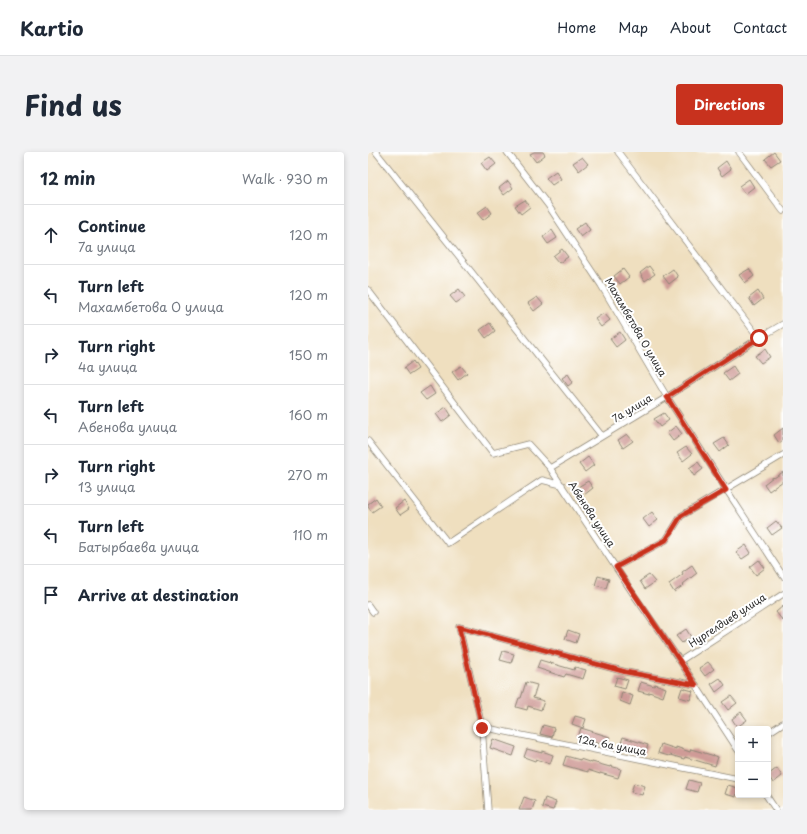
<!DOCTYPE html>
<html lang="en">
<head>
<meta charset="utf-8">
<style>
  :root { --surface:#fff; --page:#f2f2f3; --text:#1f2937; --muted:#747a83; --line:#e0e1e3; --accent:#c8321e }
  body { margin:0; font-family:"Playpen Sans",sans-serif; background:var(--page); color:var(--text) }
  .controls { position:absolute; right:12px; bottom:12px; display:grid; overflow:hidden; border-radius:4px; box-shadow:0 2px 6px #0003 }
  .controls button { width:36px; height:36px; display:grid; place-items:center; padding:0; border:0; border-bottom:1px solid var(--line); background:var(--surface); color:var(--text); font:20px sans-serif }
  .stop { position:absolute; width:12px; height:12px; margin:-9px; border:3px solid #c8321e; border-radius:50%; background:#fff }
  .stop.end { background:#c8321e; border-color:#fff; box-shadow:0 1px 4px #0008 }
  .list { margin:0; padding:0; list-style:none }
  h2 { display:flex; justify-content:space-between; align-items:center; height:52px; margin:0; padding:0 16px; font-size:17px }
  h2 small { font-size:13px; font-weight:400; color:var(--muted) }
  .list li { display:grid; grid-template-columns:26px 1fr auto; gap:12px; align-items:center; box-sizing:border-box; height:60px; padding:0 16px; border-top:1px solid var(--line) }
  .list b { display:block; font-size:15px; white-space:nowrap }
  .list p { margin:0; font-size:13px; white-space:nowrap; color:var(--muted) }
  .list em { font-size:13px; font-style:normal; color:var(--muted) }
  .icon { flex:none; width:22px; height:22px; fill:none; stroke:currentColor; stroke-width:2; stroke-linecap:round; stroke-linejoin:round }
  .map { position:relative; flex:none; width:415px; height:658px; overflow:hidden; border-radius:4px }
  header { display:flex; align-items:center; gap:24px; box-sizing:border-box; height:56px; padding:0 20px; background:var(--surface); border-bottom:1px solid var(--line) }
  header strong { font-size:19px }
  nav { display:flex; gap:22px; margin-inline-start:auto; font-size:14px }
  .intro { display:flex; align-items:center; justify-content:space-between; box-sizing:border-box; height:96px; padding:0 24px }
  h1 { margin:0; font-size:28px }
  .button { padding:10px 18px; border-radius:4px; background:var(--accent); color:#fff; font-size:14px; font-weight:700 }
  main { display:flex; gap:24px; padding:0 24px }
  aside { flex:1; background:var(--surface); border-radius:4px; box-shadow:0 2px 6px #0003 }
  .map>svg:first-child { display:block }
  .building { fill:#cf9b97 }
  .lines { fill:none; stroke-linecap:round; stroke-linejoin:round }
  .minor-casing { stroke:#8d8575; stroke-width:7 }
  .minor { stroke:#fff; stroke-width:5.5 }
  .route { stroke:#c8321e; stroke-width:5 }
  .labels { text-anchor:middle; stroke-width:4; stroke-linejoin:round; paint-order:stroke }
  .street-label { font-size:10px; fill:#2b2b2b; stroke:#fff }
</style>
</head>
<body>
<header>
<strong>Kartio</strong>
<nav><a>Home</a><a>Map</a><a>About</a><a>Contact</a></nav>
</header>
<div class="intro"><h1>Find us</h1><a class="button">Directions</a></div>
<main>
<aside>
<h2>12 min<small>Walk · 930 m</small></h2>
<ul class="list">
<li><svg class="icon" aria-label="ahead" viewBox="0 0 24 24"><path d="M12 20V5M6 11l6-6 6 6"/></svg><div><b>Continue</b><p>7а улица</p></div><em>120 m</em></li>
<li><svg class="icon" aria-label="left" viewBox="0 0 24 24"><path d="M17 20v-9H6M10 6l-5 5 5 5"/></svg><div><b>Turn left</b><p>Махамбетова О улица</p></div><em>120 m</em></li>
<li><svg class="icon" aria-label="right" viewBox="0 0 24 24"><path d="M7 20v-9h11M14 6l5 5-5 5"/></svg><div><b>Turn right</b><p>4а улица</p></div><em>150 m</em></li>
<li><svg class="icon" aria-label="left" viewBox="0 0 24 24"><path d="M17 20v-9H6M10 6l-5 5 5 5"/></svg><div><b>Turn left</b><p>Абенова улица</p></div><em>160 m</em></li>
<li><svg class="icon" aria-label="right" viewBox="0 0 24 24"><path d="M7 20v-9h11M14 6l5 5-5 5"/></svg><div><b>Turn right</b><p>13 улица</p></div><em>270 m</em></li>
<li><svg class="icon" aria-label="left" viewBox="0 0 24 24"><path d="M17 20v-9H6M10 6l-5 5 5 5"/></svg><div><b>Turn left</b><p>Батырбаева улица</p></div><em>110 m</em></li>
<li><svg class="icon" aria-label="arrive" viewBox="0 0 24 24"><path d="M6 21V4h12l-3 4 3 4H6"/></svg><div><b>Arrive at destination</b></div></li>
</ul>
</aside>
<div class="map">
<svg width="415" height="658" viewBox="0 0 415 658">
  <rect width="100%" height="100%" fill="#fff"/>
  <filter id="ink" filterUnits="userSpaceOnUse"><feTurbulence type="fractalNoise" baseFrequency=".025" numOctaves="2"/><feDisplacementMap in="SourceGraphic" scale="8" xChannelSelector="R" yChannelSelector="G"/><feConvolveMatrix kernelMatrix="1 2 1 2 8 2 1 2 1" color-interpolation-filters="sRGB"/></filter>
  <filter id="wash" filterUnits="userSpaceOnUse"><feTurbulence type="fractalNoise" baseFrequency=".012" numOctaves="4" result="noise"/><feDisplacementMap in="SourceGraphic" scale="16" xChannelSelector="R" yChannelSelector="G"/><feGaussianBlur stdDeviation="0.9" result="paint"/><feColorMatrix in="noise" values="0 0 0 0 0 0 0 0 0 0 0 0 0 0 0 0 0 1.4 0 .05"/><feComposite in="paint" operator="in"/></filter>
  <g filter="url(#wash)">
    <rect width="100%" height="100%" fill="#efdfbf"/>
    <g id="blocks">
      <path class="building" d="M166,0H175L177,3L168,10L162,2Z
        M406,0L412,8L403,14L397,7Z
        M122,5L128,12L119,19L113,11Z
        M214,5L220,12L211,19L205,11Z
        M358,9L363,17L354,24L349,16Z
        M188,19L193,27L184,33L178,26Z
        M381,27L386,35L377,42L371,34Z
        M140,29L145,36L136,43L131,36Z
        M157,48L162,55L153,62L147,54Z
        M119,54L124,61L115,68L109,61Z
        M217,70L222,78L213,85L207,77Z
        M184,78L189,86L180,92L175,85Z
        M194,97L200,105L191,111L185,104Z
        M281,114L287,122L277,129L272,121Z
        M255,117L261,125L252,132L246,124Z
        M305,117L310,125L301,132L295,124Z
        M381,117L386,124L377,131L371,123Z
        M91,137L97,145L88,151L82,144Z
        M390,139L395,147L386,154L381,146Z
        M169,145L175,152L166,159L160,151Z
        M236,161L242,168L233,175L227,167Z
        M122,171L127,179L118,186L112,178Z
        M252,180L257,188L248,195L242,187Z
        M397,197L402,205L393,211L387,204Z
        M45,209L50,217L41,223L36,216Z
        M93,214L99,221L90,228L84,220Z
        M365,214L370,222L361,229L355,221Z
        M200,222L205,230L200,234L194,226Z
        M62,234L67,242L58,248L52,241Z
        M78,255L83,263L74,270L68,262Z
        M296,261L301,268L292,275L286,267Z
        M308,274L314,282L305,289L299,281Z
        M415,276V288L411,291L406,283Z
        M259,282L265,289L255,296L250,288Z
        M356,286L361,293L352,300L346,292Z
        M318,295L324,302L315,309L309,301Z
        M220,305L226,313L217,320L211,312Z
        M330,310L335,317L326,324L321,316Z
        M415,320V329L401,339L396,332L405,325L406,326Z
        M220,329L225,336L216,343L210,335Z
        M8,346L13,354L4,360L0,355V352Z
        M36,349L41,357L32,363L27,356Z
        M284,360L290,368L281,375L275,367Z
        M408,369L414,376L404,383L399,376Z
        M378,393L383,401L374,407L368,400Z
        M391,408L397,416L388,423L382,415Z
        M324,413L329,421L315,432L316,433L306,440L301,432L315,422L314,420Z
        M281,423L287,430L277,437L272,429Z
        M230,424L241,427L238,436L227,433Z
        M415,454V469L408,460Z
        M318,477L323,485L314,491L308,484Z
        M200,478L211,482L208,491L197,487Z
        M135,499L146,502L143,511L132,508Z
        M172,508L206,518L207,515L218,518L215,527L198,522L196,525L169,516Z
        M340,510L346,517L337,524L331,516Z
        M249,525L260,528L257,537L246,534Z
        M352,526L357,533L348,540L343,532Z
        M158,530L169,533L165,546L176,549L173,558L160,554L159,558L148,555L151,546H153Z
        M273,530L286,534L287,532L298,536L295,545L281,540V542L270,539Z
        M314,536L325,539L322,548L311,545Z
        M254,540L265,544L262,553L252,549Z
        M363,544L369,551L360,558L354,550Z
        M373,560L379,568L369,575L364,567Z
        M207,564L218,567L215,576L204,572Z
        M175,573L186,576L184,585L172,582Z
        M213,576L242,585L239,594L210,585Z
        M255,585L280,593L277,602L252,594Z
        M125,587L148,595L145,604L122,596Z
        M293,592L308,597V595L322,600L323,597L350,605L347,614L317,605L316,607L302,603L301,604L290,601Z
        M159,597L174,601V599L185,603L182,612L168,607L167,609L156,605Z
        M198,604L212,608V607L224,611V610L242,615V614L253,617L250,626L232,621V622L220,618V620L195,613Z
        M409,616L414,624L405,631L400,623Z
        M321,628L332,631L329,640L318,637Z
        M266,631L277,634L274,643L263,640Z
        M360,633L370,636L368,645L357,642Z
        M156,645L167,649L164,658H151Z
        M177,646L188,650L185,658L174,655Z"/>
    </g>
  </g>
  <g filter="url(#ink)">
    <use href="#blocks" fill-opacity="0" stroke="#8d8575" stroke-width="1"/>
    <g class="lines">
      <defs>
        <path id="minor" d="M8,0L234,284
          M139,0L180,53L233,133L299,245L358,337L415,424
          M250,0L391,186
          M371,0L415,59
          M0,138L125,301L160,292L182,316L266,443L312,509L370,598
          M0,289L80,391L174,328L194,333
          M182,316L299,245L391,186L415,172
          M248,415L298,388L313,364L415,303
          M0,453L5,460
          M312,509L415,442
          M114,575L370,627
          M400,581L415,571
          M398,643L408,658
          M120,658L114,575L91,475L258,520L328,533"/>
      </defs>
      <use href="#minor" class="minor-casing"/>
      <use href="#minor" class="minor"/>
    </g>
  </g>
  <g class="lines" filter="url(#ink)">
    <path class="route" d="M114,576L91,475L258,520L328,533L248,415L298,388L313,364L358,338L299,245L391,186"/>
  </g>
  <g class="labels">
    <g class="street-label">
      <text transform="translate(268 175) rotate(60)" y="4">Махамбетова О улица</text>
      <text transform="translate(264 256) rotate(-31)" y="4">7а улица</text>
      <text transform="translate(224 362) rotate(57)" y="4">Абенова улица</text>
      <text transform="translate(359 468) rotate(-33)" y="4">Нургелдиев улица</text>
      <text transform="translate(244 593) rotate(11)" y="4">12а, 6а улица</text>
    </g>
  </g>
</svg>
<div class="controls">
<button>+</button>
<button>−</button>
</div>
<div class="stop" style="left:391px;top:186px"></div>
<div class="stop end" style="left:114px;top:576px"></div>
</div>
</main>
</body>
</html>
